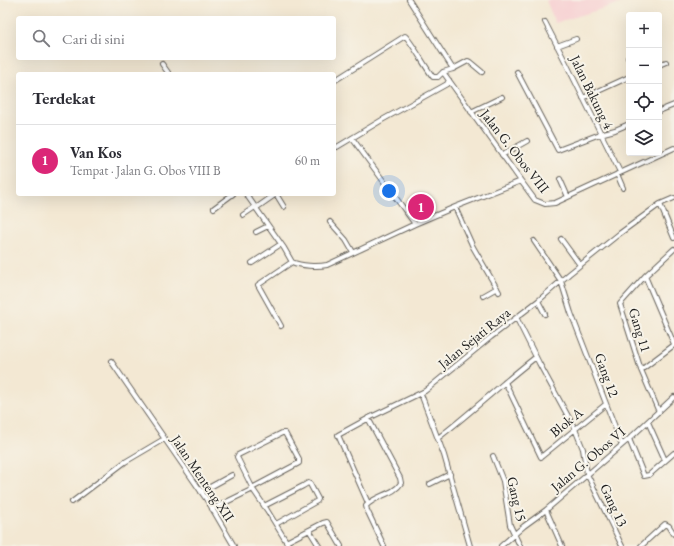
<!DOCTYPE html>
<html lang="id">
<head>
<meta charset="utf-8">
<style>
  :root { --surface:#fff; --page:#f7f7f7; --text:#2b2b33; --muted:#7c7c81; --line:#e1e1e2; --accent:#db2777 }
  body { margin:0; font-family:"EB Garamond",serif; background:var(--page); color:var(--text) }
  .controls { position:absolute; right:12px; top:12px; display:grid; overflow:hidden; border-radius:4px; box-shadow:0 4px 16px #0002 }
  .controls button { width:36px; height:36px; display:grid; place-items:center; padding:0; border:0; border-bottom:1px solid var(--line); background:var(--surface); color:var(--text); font:20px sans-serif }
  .you { position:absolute; left:389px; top:191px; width:14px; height:14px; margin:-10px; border:3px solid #fff; border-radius:50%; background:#1a73e8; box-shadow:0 0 0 6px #1a73e833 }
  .badge { display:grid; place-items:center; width:26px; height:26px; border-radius:50%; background:var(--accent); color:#fff; font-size:13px; font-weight:700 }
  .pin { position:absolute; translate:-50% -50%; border:2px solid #fff; box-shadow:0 1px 4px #0006 }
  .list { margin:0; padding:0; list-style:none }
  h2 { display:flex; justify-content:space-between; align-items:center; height:52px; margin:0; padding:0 16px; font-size:17px }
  h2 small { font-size:13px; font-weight:400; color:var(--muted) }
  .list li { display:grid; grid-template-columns:26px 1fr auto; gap:12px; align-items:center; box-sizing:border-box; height:72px; padding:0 16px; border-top:1px solid var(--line) }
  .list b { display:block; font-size:15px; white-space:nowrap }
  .list p { margin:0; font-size:13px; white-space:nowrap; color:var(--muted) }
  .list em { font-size:13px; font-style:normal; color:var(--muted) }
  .icon { flex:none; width:22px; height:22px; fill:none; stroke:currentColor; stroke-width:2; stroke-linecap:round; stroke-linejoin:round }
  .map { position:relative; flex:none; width:674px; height:546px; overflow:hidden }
  .search { position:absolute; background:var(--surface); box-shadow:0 4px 16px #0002; left:16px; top:16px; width:320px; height:44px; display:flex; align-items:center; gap:10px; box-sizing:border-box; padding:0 14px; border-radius:4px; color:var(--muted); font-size:15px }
  .panel { position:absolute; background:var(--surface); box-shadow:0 4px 16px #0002; left:16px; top:72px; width:320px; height:124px; border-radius:4px }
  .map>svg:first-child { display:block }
  .built { fill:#f7cfd1 }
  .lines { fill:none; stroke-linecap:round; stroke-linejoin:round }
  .minor-casing { stroke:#67635c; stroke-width:6 }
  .minor { stroke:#fff; stroke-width:4 }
  .labels { text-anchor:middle; stroke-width:4; stroke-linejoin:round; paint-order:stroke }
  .street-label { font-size:14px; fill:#1c1c1c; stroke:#f7f3e8 }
</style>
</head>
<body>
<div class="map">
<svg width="674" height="546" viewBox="0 0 674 546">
  <rect width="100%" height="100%" fill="#f7f3e8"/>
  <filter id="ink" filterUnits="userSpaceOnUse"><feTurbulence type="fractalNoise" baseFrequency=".025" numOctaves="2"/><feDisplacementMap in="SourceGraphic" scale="8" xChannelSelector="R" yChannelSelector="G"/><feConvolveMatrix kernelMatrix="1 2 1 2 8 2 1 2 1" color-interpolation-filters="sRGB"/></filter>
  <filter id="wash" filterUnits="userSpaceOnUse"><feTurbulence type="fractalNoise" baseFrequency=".012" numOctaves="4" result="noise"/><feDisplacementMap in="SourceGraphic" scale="16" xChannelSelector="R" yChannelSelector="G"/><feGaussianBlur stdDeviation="0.9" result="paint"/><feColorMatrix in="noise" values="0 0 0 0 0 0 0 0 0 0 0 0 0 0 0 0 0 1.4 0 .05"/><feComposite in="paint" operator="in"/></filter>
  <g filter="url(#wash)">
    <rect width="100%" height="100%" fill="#f3e8d3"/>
    <path class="built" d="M546,0H631L555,23Z"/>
  </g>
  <g filter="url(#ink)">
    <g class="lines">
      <defs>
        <path id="minor" d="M409,0L453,69
          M545,22L566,63L620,172
          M557,46L576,39
          M628,58L629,60
          M162,64L169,74
          M659,65L666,62
          M443,72L521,181L535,200L545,204L555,203L674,148
          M517,72L558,150L600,134L615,130L629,124
          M334,81L405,36C410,39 427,70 433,77H438L443,72L453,69L468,61L470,62L482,72
          M583,98L629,77
          M659,111L674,105
          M471,112L502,97
          M352,138L415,224
          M337,147L382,120L447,84L449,80
          M502,155L527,141
          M617,174L623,188
          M560,179L568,197
          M246,194L284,248L292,262C301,266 317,267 327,265L415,224L455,207L521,181
          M660,204L674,238
          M455,207L473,247L499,292
          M214,208L233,194
          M256,208L276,194L284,207
          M243,215L255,207
          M330,222L346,240L353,252
          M256,232L268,226
          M561,239L580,265
          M534,241L561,281L571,313L622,445
          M252,263L281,244
          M645,276L674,344
          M483,296L497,288
          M538,301L545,314
          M517,319L539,363L575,429L583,449L587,474L622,546
          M281,326L258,285L292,262
          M111,361L209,503L234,546
          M641,370L674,345
          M505,382L541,457L606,404
          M421,394L444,455L470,546
          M659,412L641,370L620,304L645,276L674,249
          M368,418L400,478L401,483C394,495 375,495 366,506L367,510L384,546
          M648,422L665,460
          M438,438C472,412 502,383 536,357
          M629,439L644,476L649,475L674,453
          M493,456L503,481L510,525L520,546
          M430,484L450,474
          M252,488L299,463V459L285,433H282L238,455L237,457L252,487V488L267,510L289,546
          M201,492L232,475
          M72,502L125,462L164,439
          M368,503L338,435L371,417L425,391L491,337L538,301L569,274L619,234L660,204L674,198
          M264,506L303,486L308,483L310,484L318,499L317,501L276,524
          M212,509L253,489
          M546,510L562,546
          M309,530L319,546
          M286,542L323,523L327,522L341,546
          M501,546L524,526L546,510L629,439L674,397
          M641,546L665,524L669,526L674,534"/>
      </defs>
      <use href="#minor" class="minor-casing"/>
      <use href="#minor" class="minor"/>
    </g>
  </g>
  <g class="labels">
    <g class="street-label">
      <text transform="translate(592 92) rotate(64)" y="5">Jalan Bakung 4</text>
      <text transform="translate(515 151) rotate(52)" y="5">Jalan G. Obos VIII</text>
      <text transform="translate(640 330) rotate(73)" y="5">Gang 11</text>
      <text transform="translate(474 338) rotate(-39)" y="5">Jalan Sejati Raya</text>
      <text transform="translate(607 375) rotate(70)" y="5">Gang 12</text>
      <text transform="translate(566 422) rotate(-39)" y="5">Blok A</text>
      <text transform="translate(588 459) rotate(-40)" y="5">Jalan G. Obos VI</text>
      <text transform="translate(203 478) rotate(56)" y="5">Jalan Menteng XII</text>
      <text transform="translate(517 499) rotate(77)" y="5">Gang 15</text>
      <text transform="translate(614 505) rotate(65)" y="5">Gang 13</text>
    </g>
  </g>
</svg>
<div class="controls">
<button>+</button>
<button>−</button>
<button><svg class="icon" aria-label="locate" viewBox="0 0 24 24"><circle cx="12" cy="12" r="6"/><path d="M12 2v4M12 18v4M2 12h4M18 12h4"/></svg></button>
<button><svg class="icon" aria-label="layers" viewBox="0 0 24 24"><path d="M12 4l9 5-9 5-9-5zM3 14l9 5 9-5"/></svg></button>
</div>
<div class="you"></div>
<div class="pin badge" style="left:421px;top:207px">1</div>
<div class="search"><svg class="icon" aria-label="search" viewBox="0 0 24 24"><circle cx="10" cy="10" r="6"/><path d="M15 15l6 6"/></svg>Cari di sini</div>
<section class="panel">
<h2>Terdekat<small></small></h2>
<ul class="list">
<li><span class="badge">1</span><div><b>Van Kos</b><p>Tempat · Jalan G. Obos VIII B</p></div><em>60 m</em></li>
</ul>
</section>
</div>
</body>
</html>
